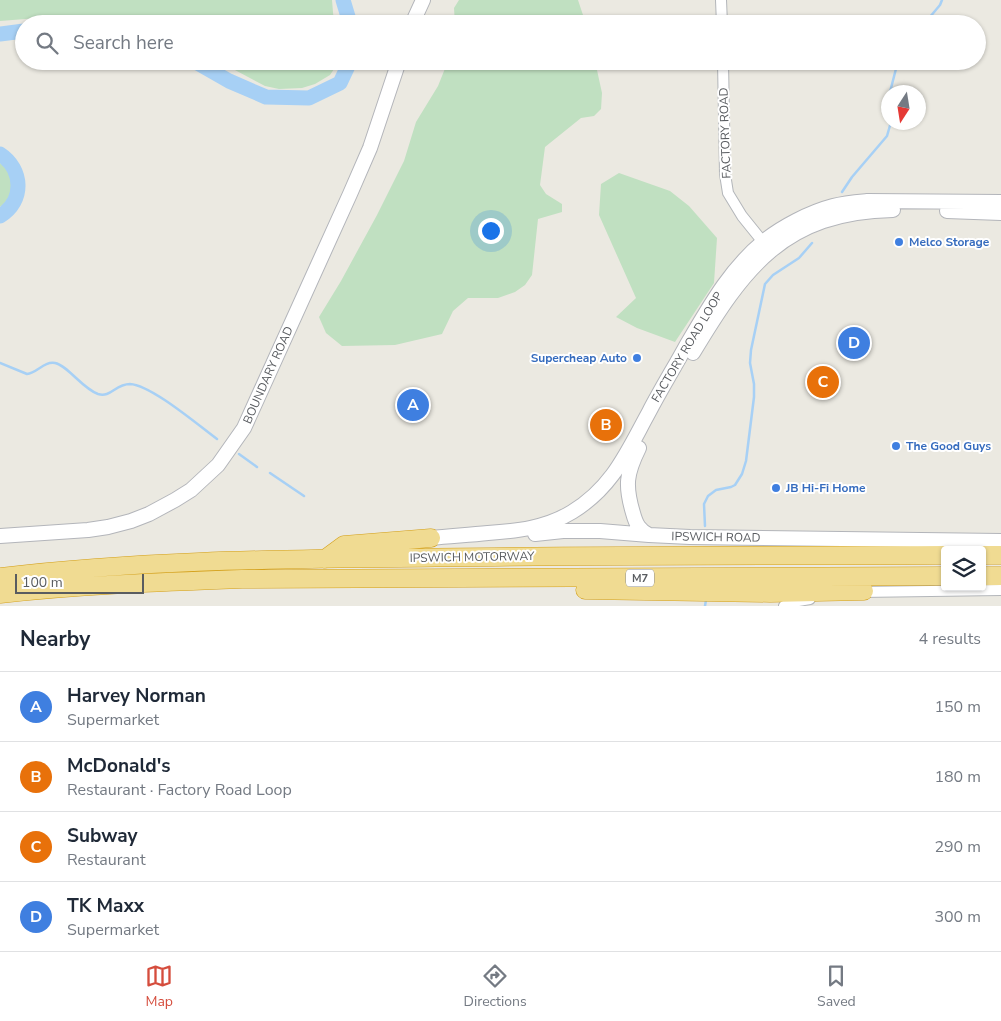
<!DOCTYPE html>
<html lang="en">
<head>
<meta charset="utf-8">
<style>
  :root { --surface:#fff; --page:#f6f6f7; --text:#1f2937; --muted:#747a83; --line:#e0e1e3; --accent:#d54d3d }
  body { margin:0; font-family:"Nunito Sans",sans-serif; background:var(--page); color:var(--text) }
  .controls { position:absolute; right:15px; bottom:15px; display:grid; overflow:hidden; border-radius:5px; box-shadow:0 1px 4px #0004 }
  .controls button { width:45px; height:45px; display:grid; place-items:center; padding:0; border:0; border-bottom:1px solid var(--line); background:var(--surface); color:var(--text); font:25px sans-serif }
  .compass { position:absolute; left:881px; top:85px; width:45px; height:45px; border-radius:50%; background:var(--surface); box-shadow:0 1px 4px #0004; rotate:192deg }
  .scale { position:absolute; left:15px; bottom:12px; width:129px; box-sizing:border-box; padding-left:5px; border:2px solid #595c60; border-top:0; font-size:14px; line-height:18px; white-space:nowrap; color:#595c60; -webkit-text-stroke:4px #fff; paint-order:stroke }
  .you { position:absolute; left:490px; top:230px; width:18px; height:18px; margin:-12px; border:4px solid #fff; border-radius:50%; background:#1a73e8; box-shadow:0 0 0 8px #1a73e833 }
  .badge { display:grid; place-items:center; width:32px; height:32px; border-radius:50%; background:var(--accent); color:#fff; font-size:16px; font-weight:700 }
  .pin { position:absolute; translate:-50% -50%; border:2px solid #fff; box-shadow:0 1px 5px #0006 }
  .list { margin:0; padding:0; list-style:none }
  h2 { display:flex; justify-content:space-between; align-items:center; height:65px; margin:0; padding:0 20px; font-size:21px }
  h2 small { font-size:16px; font-weight:400; color:var(--muted) }
  .list li { display:grid; grid-template-columns:32px 1fr auto; gap:15px; align-items:center; box-sizing:border-box; height:70px; padding:0 20px; border-top:1px solid var(--line) }
  .list b { display:block; font-size:19px; white-space:nowrap }
  .list p { margin:0; font-size:16px; white-space:nowrap; color:var(--muted) }
  .list em { font-size:16px; font-style:normal; color:var(--muted) }
  .icon { flex:none; width:28px; height:28px; fill:none; stroke:currentColor; stroke-width:2; stroke-linecap:round; stroke-linejoin:round }
  .map { position:relative; flex:none; width:1001px; height:606px; overflow:hidden }
  .search { position:absolute; background:var(--surface); box-shadow:0 1px 4px #0004; left:15px; right:15px; top:15px; height:55px; display:flex; align-items:center; gap:12px; box-sizing:border-box; padding:0 18px; border-radius:28px; color:var(--muted); font-size:19px }
  .sheet { height:345px; background:var(--surface) }
  nav { display:flex; justify-content:space-around; align-items:center; box-sizing:border-box; height:70px; border-top:1px solid var(--line); background:var(--surface); font-size:14px; color:var(--muted) }
  nav a { display:grid; justify-items:center; gap:2px }
  nav .on { color:var(--accent) }
  .map>svg:first-child { display:block }
  .green { fill:#c0e0c1 }
  .lines { fill:none; stroke-linecap:round; stroke-linejoin:round }
  .stream { stroke:#a7d0f5; stroke-width:2.5 }
  .river { stroke:#a7d0f5; stroke-width:15 }
  .minor-casing { stroke:#b3b6ba; stroke-width:12 }
  .secondary-casing { stroke:#b3b5ba; stroke-width:16 }
  .motorway-casing { stroke:#d39f18; stroke-width:19 }
  .minor { stroke:#fff; stroke-width:10 }
  .secondary { stroke:#fff; stroke-width:14 }
  .motorway { stroke:#f0db92; stroke-width:18 }
  .shop-dot { fill:#3f7fe0; stroke:#fff; stroke-width:2 }
  .labels { text-anchor:middle; stroke-width:4; stroke-linejoin:round; paint-order:stroke }
  .shield { fill:#fff; stroke:#8b8d90; stroke-width:1 }
  .shield-label { font-size:11px; font-weight:bold; fill:#595c60 }
  .street-label { font-size:12px; fill:#595c60; stroke:#fff }
  .shop-label { font-size:12px; font-weight:bold; fill:#366cbe; stroke:#fff; text-anchor:start }
</style>
</head>
<body>
<div class="map">
<svg width="1001" height="606" viewBox="0 0 1001 606">
  <rect width="100%" height="100%" fill="#ebe9e1"/>
  <path class="green" d="M0,0H332L334,24H132L114,19L76,15L0,21Z
    M459,0H578L586,24H455L454,8Z
    M218,61H336V66L330,75L315,84L302,88L279,89L265,86Z
    M448,61H595L602,93L601,109L594,116L581,118L545,147L540,185L546,194L562,204V212L538,219L532,275L525,285L515,292L498,298H468L453,311L442,334L395,345L342,346L326,333L319,317L341,281L377,215L404,161L416,122L438,86Z
    M0,163C18,175 17,195 0,207Z
    M619,173L670,191L689,206L717,238L714,283L675,342L637,328L616,317L636,298L599,215L601,184Z"/>
  <g class="lines">
    <path class="stream" d="M924,24L940,5L942,0
      M890,92L898,61
      M842,192L852,177L887,136L891,122
      M0,363L27,374C37,373 44,361 55,363C67,365 83,389 98,394C111,398 115,384 130,384C151,385 198,425 217,439
      M239,454L257,467
      M270,473L304,496
      M705,526L704,504L708,496L716,490L731,487L735,485L742,474L746,461L754,397V384L750,363L751,350L765,284L773,275L799,258L812,243
      M705,606L706,600"/>
    <path class="river" d="M343,0L349,20V24
      M0,34L24,31
      M194,61L229,81L266,97L309,98L340,83L348,66V61
      M0,154C23,169 25,201 0,216"/>
    <defs>
      <path id="minor" d="M721,0L722,24
        M723,61L725,174L728,193L742,216L767,247
        M860,592L1001,590
        M784,606L793,602L810,599"/>
      <path id="secondary" d="M412,24L423,0
        M947,211L1001,213
        M693,353C744,268 784,212 893,210
        M639,448C626,474 625,486 633,513C636,524 639,530 649,535
        M535,534L563,531H600L649,535L690,537L1001,541
        M0,536L88,530L108,527L131,521L149,514L175,500L191,490L218,465L244,428L350,194L370,148L399,61
        M431,538C450,536 469,535 488,533C517,531 546,528 572,512C613,487 627,452 649,412C661,389 674,368 686,346C708,309 729,270 763,242C781,227 810,212 833,206C844,203 856,202 867,201L1001,202"/>
      <path id="motorway" d="M982,555H1001
        M325,559L344,545L431,538
        M982,576H1001
        M0,577C132,561 266,559 398,558C581,555 763,556 945,555
        M585,590L770,593L864,591
        M0,594C80,585 161,582 242,579L945,576"/>
    </defs>
    <use href="#minor" class="minor-casing"/>
    <use href="#secondary" class="secondary-casing"/>
    <use href="#motorway" class="motorway-casing"/>
    <use href="#minor" class="minor"/>
    <use href="#secondary" class="secondary"/>
    <use href="#motorway" class="motorway"/>
  </g>
  <g class="shop-dot">
    <circle cx="899" cy="242" r="5"/>
    <circle cx="637" cy="358" r="5"/>
    <circle cx="896" cy="446" r="5"/>
    <circle cx="776" cy="488" r="5"/>
  </g>
  <g class="labels">
    <rect class="shield" x="626" y="569.5" width="28" height="17" rx="4"/>
    <g class="shield-label">
      <text x="640" y="582">M7</text>
    </g>
    <g class="street-label">
      <text transform="translate(725 133) rotate(-92)" y="4">FACTORY ROAD</text>
      <text transform="translate(687 347) rotate(-59)" y="4">FACTORY ROAD LOOP</text>
      <text transform="translate(268 375) rotate(-66)" y="4">BOUNDARY ROAD</text>
      <text transform="translate(716 537) rotate(1)" y="4">IPSWICH ROAD</text>
      <text transform="translate(472 557) rotate(-1)" y="4">IPSWICH MOTORWAY</text>
    </g>
    <g class="shop-label">
      <text x="909" y="246">Melco Storage</text>
      <text x="627" y="362" text-anchor="end">Supercheap Auto</text>
      <text x="906" y="450">The Good Guys</text>
      <text x="786" y="492">JB Hi-Fi Home</text>
    </g>
  </g>
</svg>
<div class="controls">
<button><svg class="icon" aria-label="layers" viewBox="0 0 24 24"><path d="M12 4l9 5-9 5-9-5zM3 14l9 5 9-5"/></svg></button>
</div>
<svg class="compass" viewBox="-18 -18 36 36"><path d="M0-13l5 13h-10z" fill="#e53935"/><path d="M0 13l5-13h-10z" fill="#747a83"/></svg>
<div class="scale">100 m</div>
<div class="you"></div>
<div class="pin badge" style="left:413px;top:405px;background:#3f7fe0">A</div>
<div class="pin badge" style="left:606px;top:425px;background:#e8710a">B</div>
<div class="pin badge" style="left:823px;top:382px;background:#e8710a">C</div>
<div class="pin badge" style="left:854px;top:343px;background:#3f7fe0">D</div>
<div class="search"><svg class="icon" aria-label="search" viewBox="0 0 24 24"><circle cx="10" cy="10" r="6"/><path d="M15 15l6 6"/></svg>Search here</div>
</div>
<section class="sheet">
<h2>Nearby<small>4 results</small></h2>
<ul class="list">
<li><span class="badge" style="background:#3f7fe0">A</span><div><b>Harvey Norman</b><p>Supermarket</p></div><em>150 m</em></li>
<li><span class="badge" style="background:#e8710a">B</span><div><b>McDonald's</b><p>Restaurant · Factory Road Loop</p></div><em>180 m</em></li>
<li><span class="badge" style="background:#e8710a">C</span><div><b>Subway</b><p>Restaurant</p></div><em>290 m</em></li>
<li><span class="badge" style="background:#3f7fe0">D</span><div><b>TK Maxx</b><p>Supermarket</p></div><em>300 m</em></li>
</ul>
</section>
<nav>
<a class="on"><svg class="icon" aria-label="map" viewBox="0 0 24 24"><path d="M3 6l6-2 6 2 6-2v14l-6 2-6-2-6 2zM9 4v14M15 6v14"/></svg>Map</a>
<a><svg class="icon" aria-label="directions" viewBox="0 0 24 24"><path d="M12 3l9 9-9 9-9-9zM9 14v-3h6M13 9l2 2-2 2"/></svg>Directions</a>
<a><svg class="icon" aria-label="saved" viewBox="0 0 24 24"><path d="M7 4h10v16l-5-4-5 4z"/></svg>Saved</a>
</nav>
</body>
</html>
